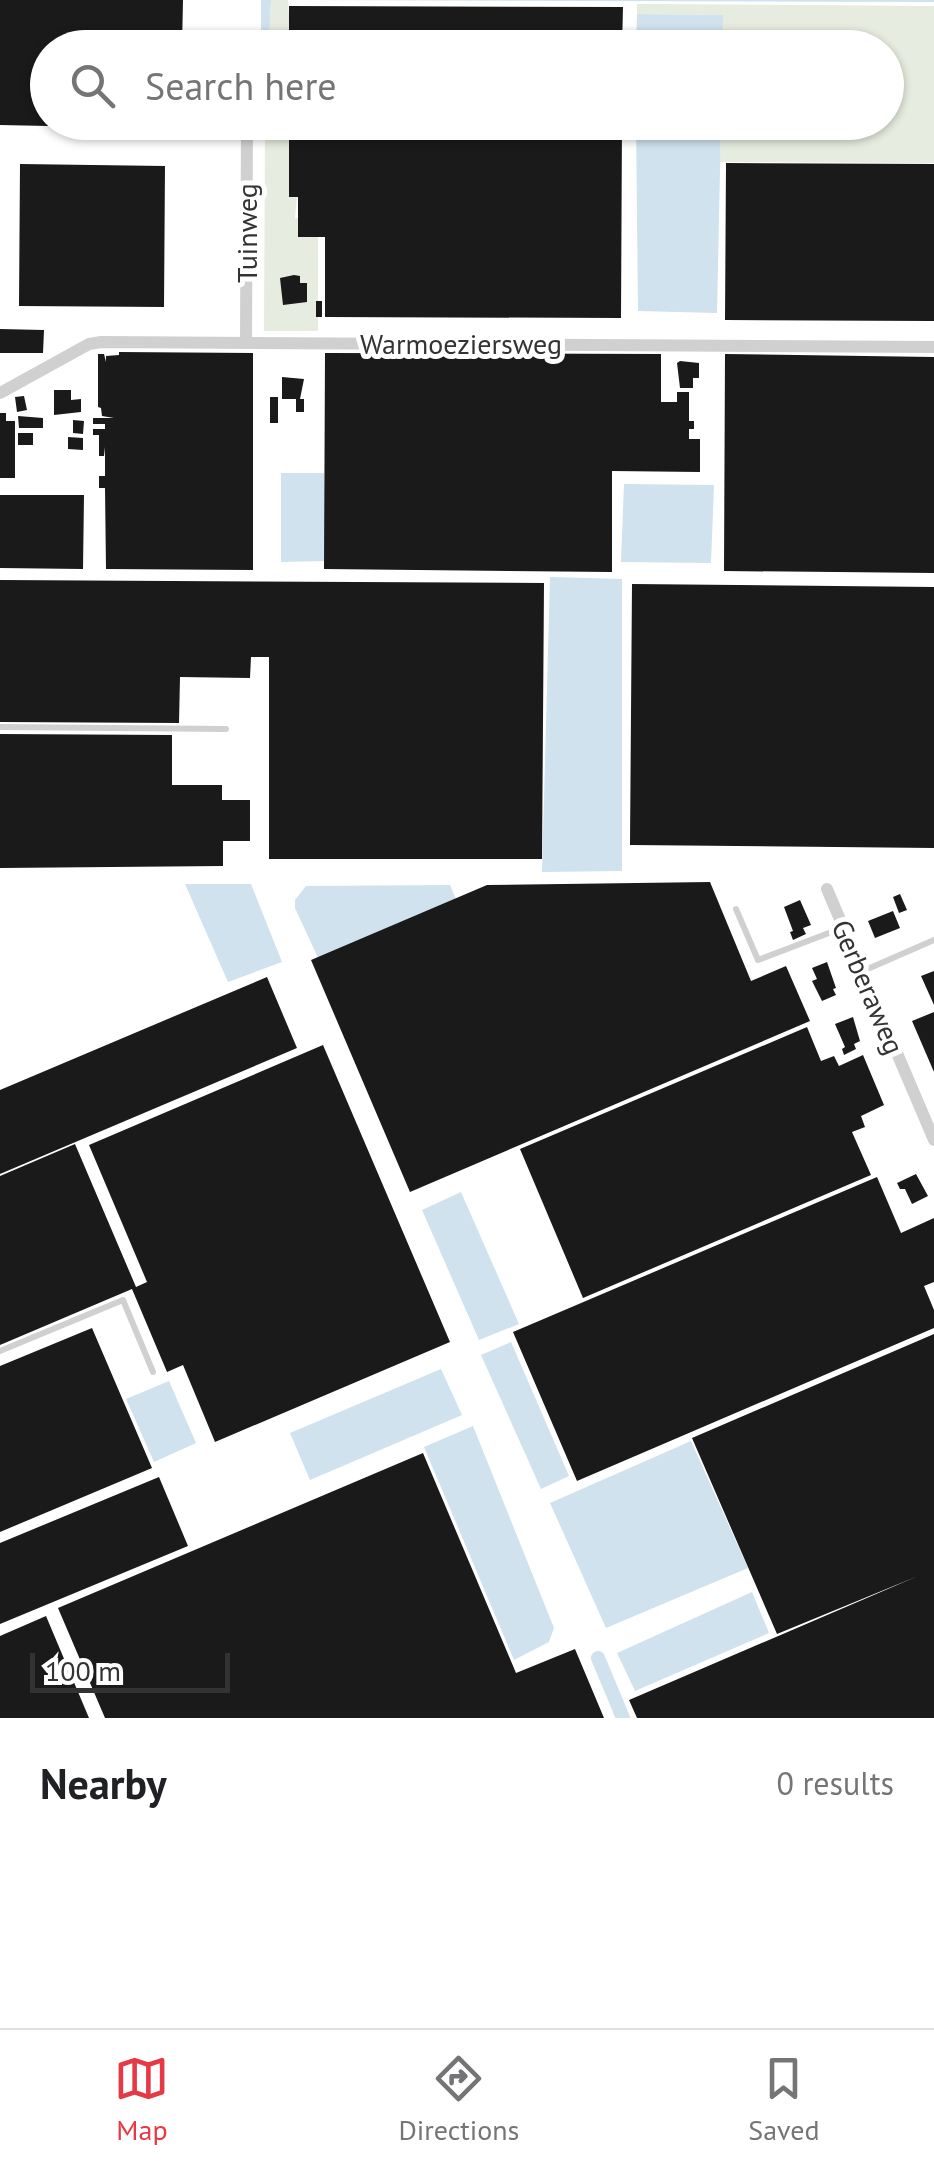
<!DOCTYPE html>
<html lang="en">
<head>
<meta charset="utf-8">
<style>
  :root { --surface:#fff; --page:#f6f6f6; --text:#202124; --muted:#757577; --line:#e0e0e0; --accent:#e63946 }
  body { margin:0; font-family:"PT Sans",sans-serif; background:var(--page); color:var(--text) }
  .scale { position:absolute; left:30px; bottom:25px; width:200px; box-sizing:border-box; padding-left:10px; border:5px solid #333; border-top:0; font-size:28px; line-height:35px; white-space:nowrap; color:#333; -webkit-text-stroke:8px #fff; paint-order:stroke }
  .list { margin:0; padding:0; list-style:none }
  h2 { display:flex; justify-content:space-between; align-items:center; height:130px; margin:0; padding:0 40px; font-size:42px }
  h2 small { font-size:32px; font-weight:400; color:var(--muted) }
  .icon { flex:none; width:55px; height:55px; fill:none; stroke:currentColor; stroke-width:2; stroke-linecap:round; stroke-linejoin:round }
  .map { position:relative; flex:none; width:934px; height:1718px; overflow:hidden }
  .search { position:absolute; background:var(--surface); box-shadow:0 2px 8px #0004; left:30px; right:30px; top:30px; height:110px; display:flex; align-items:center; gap:25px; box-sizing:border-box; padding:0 35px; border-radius:55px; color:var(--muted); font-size:38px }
  .sheet { height:310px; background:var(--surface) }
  nav { display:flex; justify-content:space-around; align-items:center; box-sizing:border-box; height:140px; border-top:2px solid var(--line); background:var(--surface); font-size:28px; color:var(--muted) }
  nav a { display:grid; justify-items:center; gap:5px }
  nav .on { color:var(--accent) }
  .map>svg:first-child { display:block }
  .green { fill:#e6ecdf }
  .water { fill:#cfe2ee }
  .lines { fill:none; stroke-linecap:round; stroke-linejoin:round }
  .canal { stroke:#cfe2ee; stroke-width:14 }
  .building { fill:#1a1a1a }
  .service { stroke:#d0d0d0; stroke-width:6 }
  .minor { stroke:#d0d0d0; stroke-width:12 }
  .labels { text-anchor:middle; stroke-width:10; stroke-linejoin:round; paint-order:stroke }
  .street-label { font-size:28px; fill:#333; stroke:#fff }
</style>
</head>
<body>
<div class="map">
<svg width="934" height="1718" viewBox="0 0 934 1718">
  <rect width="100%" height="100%" fill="#fff"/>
  <path class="green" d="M271,0H288L291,47H269Z
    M637,4L934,6V163L720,162L721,123L886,122V48L722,47V15L637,14Z
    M265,123H319L297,196L295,218L318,220V331H264Z"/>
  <path class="water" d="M261,0H271L269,47H261Z
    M293,0H934V2Z
    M637,14L723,15L722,47H636Z
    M636,123H721L717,313L638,311Z
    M281,473H324L326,561L281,562Z
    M624,484L714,485L711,563L621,562Z
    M550,577L622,579V871L542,872Z
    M185,884H251L282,962L228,982Z
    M450,885L475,943L338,1001L295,908V900L306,886Z
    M461,1192L519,1324L479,1340L422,1210Z
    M511,1342L569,1476L541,1489L481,1355Z
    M441,1369L462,1415L310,1480L290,1433Z
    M169,1381L196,1443L154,1462L126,1399Z
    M473,1426L554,1628L549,1642L514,1660L424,1447Z
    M691,1441L748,1568L606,1628L550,1503Z
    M752,1592L769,1633L635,1691L617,1653Z"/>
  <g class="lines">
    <path class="canal" d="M598,1658L623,1718"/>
  </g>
  <path class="building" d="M0,0H183L182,48H48V126L0,125Z
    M289,6L623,7L622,48H289Z
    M51,122H181V127L51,126Z
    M289,122H622L621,318L325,317V237H298V197H289Z
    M726,163L934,164V321L725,320Z
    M20,164L165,166L164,307L19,306Z
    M294,275L300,276V283H307V302L283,305L280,278Z
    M316,301H322V317H316Z
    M0,329L44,330L43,353H0Z
    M119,352L253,353V570L106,569L105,488H99V476H105V447L104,456H99V435H93V429H105V424H93V418H114L102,416L101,408L98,407V354H104L106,362V356L119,355Z
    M325,353L661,354V402H677V392H689V421H694V429H689V439H700V472L612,471V572L324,569Z
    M725,354L934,357V573L724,571Z
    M680,361L699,363V378H693V388H680L677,363Z
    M282,377L304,379L300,399H304V412H296V399H282Z
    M54,390H71V400L81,399V412L54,415Z
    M24,396L27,410L17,412L15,397Z
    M270,397H278V423H270Z
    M0,413H6V421H15V478H0Z
    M18,416L43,418V428H19Z
    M73,420L84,421L83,434L73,433Z
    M18,433H33V445H18Z
    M68,437L83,438V450L68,449Z
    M0,495H84L83,569L0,568Z
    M0,580L544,583L542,859H269V657H251L250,678L180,677L179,723L0,722Z
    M632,584L934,587V848L630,845Z
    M0,734L172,735V785H222V800H250V841H223V866L0,868Z
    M710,882L751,981L786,966L810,1021L410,1192L311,960L487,885Z
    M900,894L907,910L899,913L893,897Z
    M800,900L811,925L803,928L806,934L793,940L790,932L793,931L784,907Z
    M893,911L900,928L875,938L868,921Z
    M827,962L836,988L833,989L836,995L822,1001L812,981L817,979L812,968Z
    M934,971V1005L921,976Z
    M267,977L297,1048L0,1174V1090Z
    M934,1012V1072L912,1021Z
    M853,1017L860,1041L854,1044L856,1049L844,1055L842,1049L845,1047L835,1024Z
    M807,1027L821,1061L834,1056L839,1066L863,1055L884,1105L861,1116L865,1127L852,1132L871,1175L583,1298L520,1149Z
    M323,1045L450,1342L215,1442L183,1365L167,1372L132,1289L0,1345V1176L75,1144L136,1287L147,1282L89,1145Z
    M916,1174L928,1196L912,1204L905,1189H900L897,1183Z
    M877,1177L901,1233L934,1218V1282L924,1286L934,1310V1328L577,1481L513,1332Z
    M92,1328L152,1468L0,1532V1366Z
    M934,1334V1718H637L629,1700L918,1576L777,1634L692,1438Z
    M423,1453L516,1673L575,1649L604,1718H105L58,1608Z
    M159,1477L188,1546L0,1624V1543Z
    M46,1616L89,1718H0V1636Z"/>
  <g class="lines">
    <path class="service" d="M0,727L226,729
      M736,909L758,960L842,928
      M863,971L934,940
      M0,1351L123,1300L153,1372"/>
    <path class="minor" d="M246,343L247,122
      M0,393L89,344L101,342L934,347
      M827,889L934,1140"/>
  </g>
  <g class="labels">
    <g class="street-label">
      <text transform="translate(247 233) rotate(-90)" y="10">Tuinweg</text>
      <text x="461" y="354">Warmoeziersweg</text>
      <text transform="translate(868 987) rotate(67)" y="10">Gerberaweg</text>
    </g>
  </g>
</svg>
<div class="scale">100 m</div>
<div class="search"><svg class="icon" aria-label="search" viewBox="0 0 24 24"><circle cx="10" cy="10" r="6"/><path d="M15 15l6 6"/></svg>Search here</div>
</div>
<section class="sheet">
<h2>Nearby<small>0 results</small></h2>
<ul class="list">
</ul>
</section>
<nav>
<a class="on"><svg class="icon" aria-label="map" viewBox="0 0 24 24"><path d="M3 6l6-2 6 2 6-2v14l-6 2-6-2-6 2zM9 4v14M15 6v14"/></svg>Map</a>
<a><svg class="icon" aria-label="directions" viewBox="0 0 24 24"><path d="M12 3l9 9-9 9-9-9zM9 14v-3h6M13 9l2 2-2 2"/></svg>Directions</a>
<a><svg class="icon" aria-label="saved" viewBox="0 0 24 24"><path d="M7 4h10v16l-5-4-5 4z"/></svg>Saved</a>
</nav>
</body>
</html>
